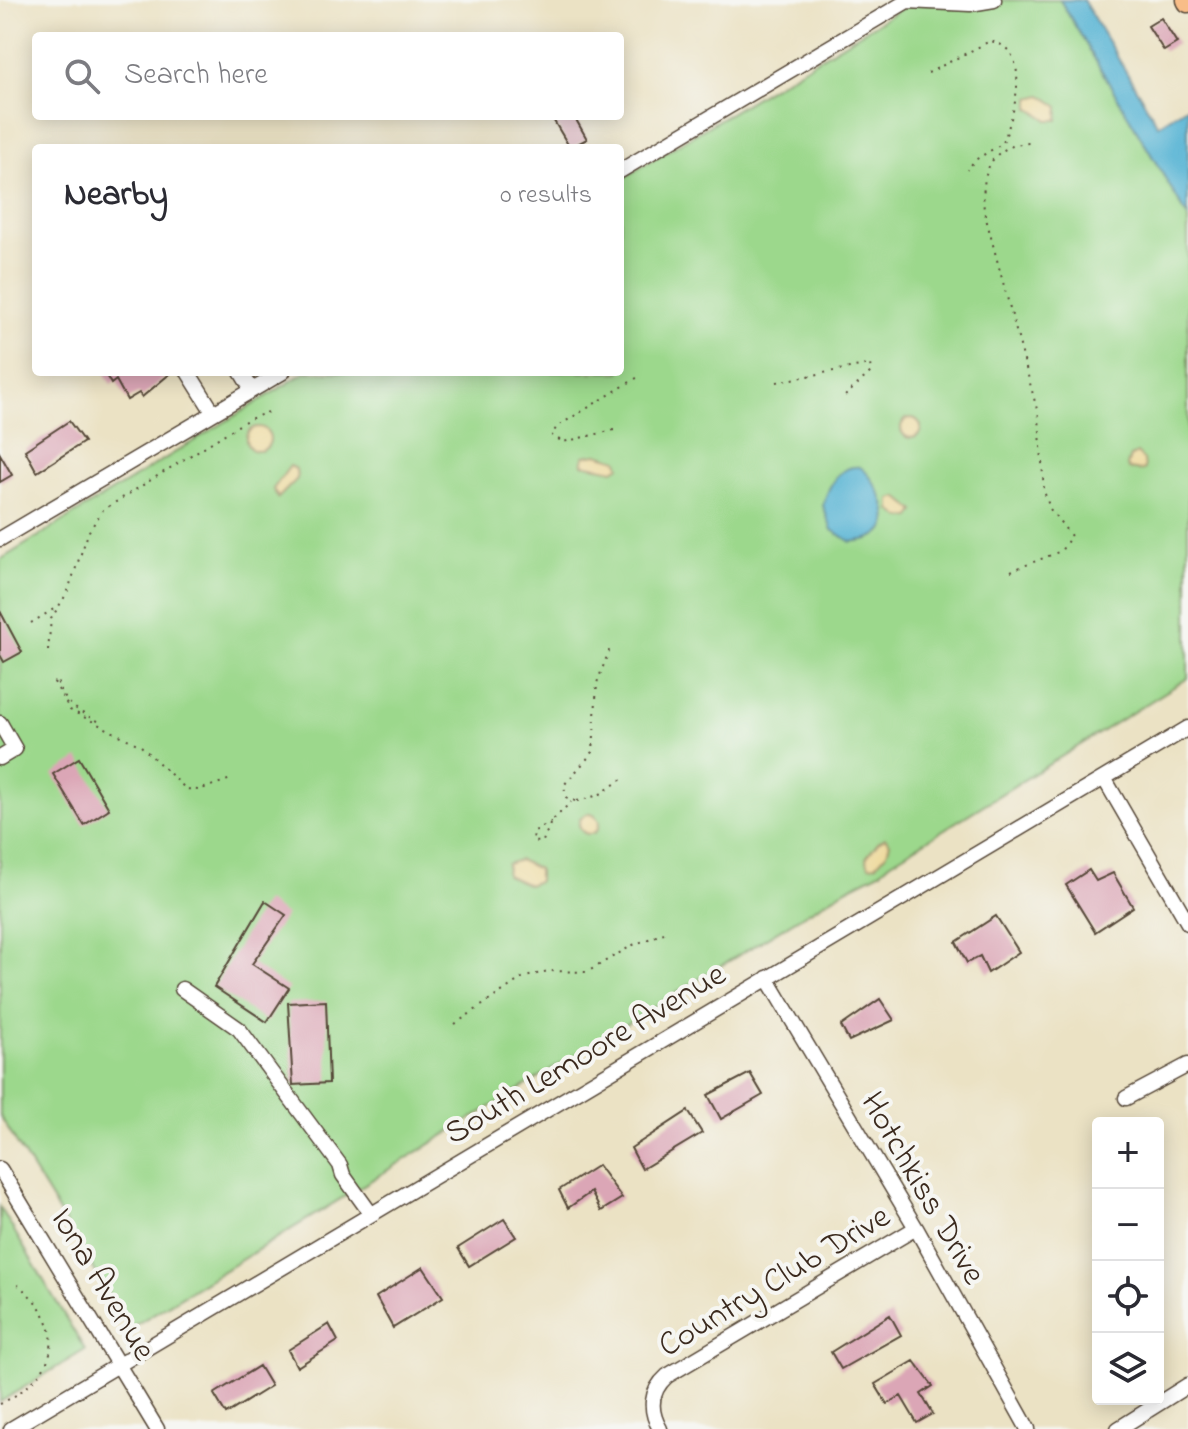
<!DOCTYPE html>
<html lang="en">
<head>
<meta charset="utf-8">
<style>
  :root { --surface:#fff; --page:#f2f2f3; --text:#2b2b33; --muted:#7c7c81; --line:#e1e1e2 }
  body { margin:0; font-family:"Indie Flower",sans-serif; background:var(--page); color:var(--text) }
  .controls { position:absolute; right:24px; bottom:24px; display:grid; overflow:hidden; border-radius:8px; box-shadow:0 4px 20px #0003 }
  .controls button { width:72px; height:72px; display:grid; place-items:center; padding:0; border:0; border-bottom:2px solid var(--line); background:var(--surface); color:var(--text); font:40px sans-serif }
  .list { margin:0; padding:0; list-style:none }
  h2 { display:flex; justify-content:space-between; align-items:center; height:104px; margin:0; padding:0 32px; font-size:34px }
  h2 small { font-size:26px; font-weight:400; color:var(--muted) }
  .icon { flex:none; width:44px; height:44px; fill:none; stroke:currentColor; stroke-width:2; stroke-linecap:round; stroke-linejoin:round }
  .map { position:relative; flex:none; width:1188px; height:1429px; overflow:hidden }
  .search { position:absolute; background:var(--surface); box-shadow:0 4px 20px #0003; left:32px; top:32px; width:592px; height:88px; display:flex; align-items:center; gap:20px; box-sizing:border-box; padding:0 28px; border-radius:8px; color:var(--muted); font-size:30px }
  .panel { position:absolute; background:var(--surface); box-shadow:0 4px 20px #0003; left:32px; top:144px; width:592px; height:232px; border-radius:8px }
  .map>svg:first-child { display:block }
  .green { fill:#9cd88c; stroke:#6c8155; stroke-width:2 }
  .sand { fill:#eeda9e; stroke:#94825e; stroke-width:2 }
  .water { fill:#56b4d4; stroke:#486f79; stroke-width:2 }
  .building { fill:#dba6b6 }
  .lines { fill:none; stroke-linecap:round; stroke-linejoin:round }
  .minor-casing { stroke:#554637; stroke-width:17 }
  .highway-casing { stroke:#554637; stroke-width:23 }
  .path { stroke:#554637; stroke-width:2; stroke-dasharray:2 6; stroke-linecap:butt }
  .minor { stroke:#fff; stroke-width:14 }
  .highway { stroke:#f8bd88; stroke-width:20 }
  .labels { text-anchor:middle; stroke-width:8; stroke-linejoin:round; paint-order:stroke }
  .street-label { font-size:34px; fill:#3b2a1e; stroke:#f6f6f2 }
</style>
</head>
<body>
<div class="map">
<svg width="1188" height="1429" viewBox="0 0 1188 1429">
  <rect width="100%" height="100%" fill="#f6f6f2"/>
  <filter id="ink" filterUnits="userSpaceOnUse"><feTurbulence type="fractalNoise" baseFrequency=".0125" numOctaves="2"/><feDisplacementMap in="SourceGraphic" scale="16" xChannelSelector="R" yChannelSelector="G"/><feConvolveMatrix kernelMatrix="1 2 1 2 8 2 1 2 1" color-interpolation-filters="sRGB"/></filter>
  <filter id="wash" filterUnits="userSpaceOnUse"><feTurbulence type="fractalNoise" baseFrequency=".006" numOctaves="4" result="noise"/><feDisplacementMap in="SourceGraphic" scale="32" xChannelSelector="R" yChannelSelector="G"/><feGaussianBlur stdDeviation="1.8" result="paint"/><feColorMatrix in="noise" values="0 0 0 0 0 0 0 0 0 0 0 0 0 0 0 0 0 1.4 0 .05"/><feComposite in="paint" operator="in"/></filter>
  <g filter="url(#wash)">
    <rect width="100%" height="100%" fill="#ebe2c4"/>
    <path class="green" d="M915,0H1060L1188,217V678L890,863L880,872L848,888L130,1328L0,1116V560L306,372H620V180Z
      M0,1207L85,1350L0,1402Z"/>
    <path class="sand" d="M1042,95L1059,107L1058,120H1048L1030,108V98Z
      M901 428a10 10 0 1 1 20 0a10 10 0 1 1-20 0Z
      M246 439a12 12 0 1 1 24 0a12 12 0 1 1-24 0Z
      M1137,453L1144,460L1145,469L1141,471L1129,469L1127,465L1130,457Z
      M597,454L618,460L620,466L614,470L582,464L584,456Z
      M290,466L296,469L297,479L278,498L273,489Z
      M898,497L915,511L911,517L902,518L891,510V499Z
      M579 824a10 10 0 1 1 20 0a10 10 0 1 1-20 0Z
      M885,838L890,843L887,853L876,865L869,866L866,858L878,842Z
      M519,860L538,869V881L528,885L506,875L507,864Z"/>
    <path class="water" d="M1060,0H1083L1158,125L1188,106V217Z
      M860,467C874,476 896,516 882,531C874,540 861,540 851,542L832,530L823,506C828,487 838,465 860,467Z"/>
    <g id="blocks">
      <path class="building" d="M1161,18L1177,43L1164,51L1148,26Z
        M551,116H574L587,139L570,148Z
        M104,372H172L142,397L139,393L127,400L116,380L111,384Z
        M69,421L84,442L37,472L25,450Z
        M0,454L12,475L0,482Z
        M0,611L22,652L4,662L0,655Z
        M79,758L109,809L84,825L53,774Z
        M1089,870L1096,881L1113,873L1133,907L1095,932L1066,885Z
        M265,901L286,915L252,964L289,988L267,1022L214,987Z
        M996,916L1019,952L988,973L980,956L967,963L956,942Z
        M880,999L894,1020L849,1041L841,1026Z
        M326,1001L329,1083L293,1085L288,1003Z
        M750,1073L763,1095L721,1119L708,1095Z
        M688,1111L702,1133L642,1169L631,1148Z
        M598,1165L622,1198L601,1211L591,1192L568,1208L559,1190Z
        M504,1219L516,1237L469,1266L458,1248Z
        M423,1267L443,1297L393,1328L376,1297Z
        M890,1315L901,1335L841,1369L831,1352Z
        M329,1324L338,1341L297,1367L288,1350Z
        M914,1361L933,1386L921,1394L933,1414L917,1423L901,1396L887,1404L875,1384Z
        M259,1366L271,1386L226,1414L214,1394Z"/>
    </g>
  </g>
  <g filter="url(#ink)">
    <use href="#blocks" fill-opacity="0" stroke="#554637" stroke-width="2"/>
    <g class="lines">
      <defs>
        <path id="minor" d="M907,1L970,4L994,0
          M620,171L909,0
          M188,372L213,412
          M241,372L252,390
          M0,539L283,372
          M0,723L15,749L0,758
          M1104,778L1188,923
          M767,978L916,1228L1028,1429
          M182,989L239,1029L340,1165L343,1175L371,1214
          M1126,1098L1188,1065
          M0,1169L157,1429
          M11,1429L1188,728
          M660,1429C649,1410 650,1391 667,1376L916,1228
          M1118,1429L1188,1385"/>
        <path id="highway" d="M1187,0L1188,2"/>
      </defs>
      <use href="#minor" class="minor-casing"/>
      <use href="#highway" class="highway-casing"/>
      <path class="path" d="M928,73L990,41C1035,49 1013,116 1003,143L975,160L967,170
        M777,382L870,364L871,372L845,396
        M614,430L563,442L551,435L558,426L640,376
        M1011,571L1061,551L1071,536L1050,509L1044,491L1039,417L984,211C981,175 988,145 1030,143
        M31,623L57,607
        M48,651L51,619L67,593L89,531L103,510L247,420L271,411
        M98,721C78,712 62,702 57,680L54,682L70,710L141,746L186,789L199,790L231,779
        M575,801L566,797L564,785L593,752L597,683L610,648
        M577,801L599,795L622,779
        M551,822L533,832L534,842L543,841L551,822L571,802
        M455,1024L522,978L548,971L587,972L633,945L664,933
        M0,1404C62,1373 70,1324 13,1281"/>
      <use href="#minor" class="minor"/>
      <use href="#highway" class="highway"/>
    </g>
  </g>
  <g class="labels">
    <g class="street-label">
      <text transform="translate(584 1052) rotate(-31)" y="12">South Lemoore Avenue</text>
      <text transform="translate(925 1187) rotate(60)" y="12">Hotchkiss Drive</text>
      <text transform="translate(773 1279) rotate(-31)" y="12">Country Club Drive</text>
      <text transform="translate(105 1283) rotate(59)" y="12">Iona Avenue</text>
    </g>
  </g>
</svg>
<div class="controls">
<button>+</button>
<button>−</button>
<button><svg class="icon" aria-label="locate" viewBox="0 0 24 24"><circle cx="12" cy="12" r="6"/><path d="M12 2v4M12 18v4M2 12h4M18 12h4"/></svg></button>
<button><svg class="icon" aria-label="layers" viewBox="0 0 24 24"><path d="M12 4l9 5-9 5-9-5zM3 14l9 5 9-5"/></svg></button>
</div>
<div class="search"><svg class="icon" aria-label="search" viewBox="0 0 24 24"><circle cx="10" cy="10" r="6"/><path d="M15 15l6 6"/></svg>Search here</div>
<section class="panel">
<h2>Nearby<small>0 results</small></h2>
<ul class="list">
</ul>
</section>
</div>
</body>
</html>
